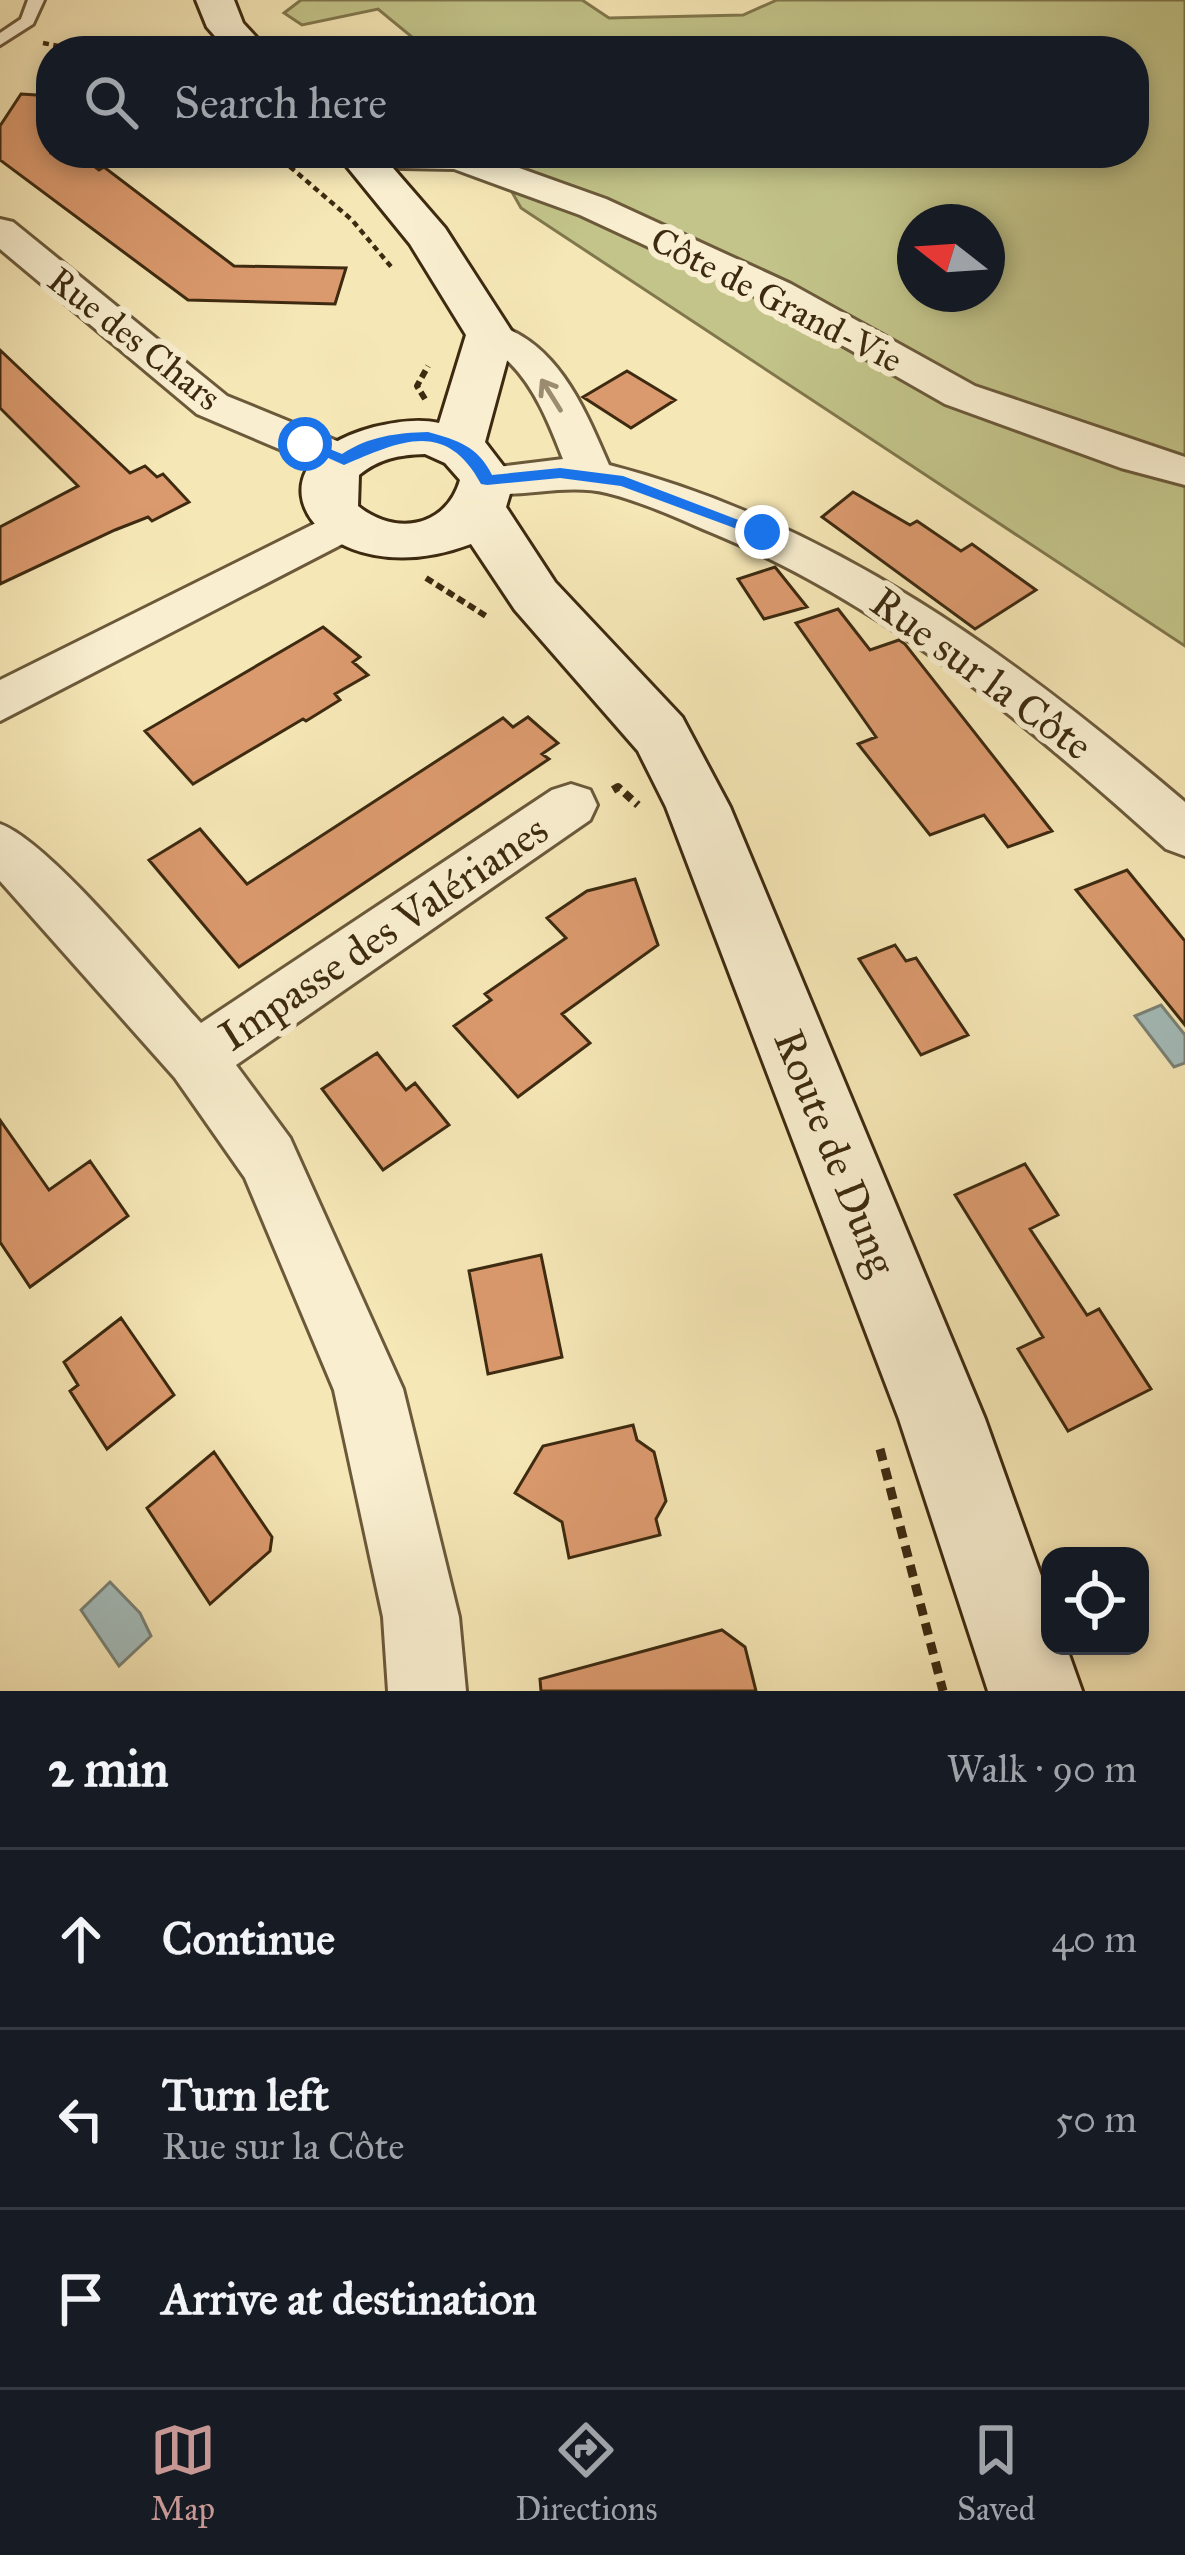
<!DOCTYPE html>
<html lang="en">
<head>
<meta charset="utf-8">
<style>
  :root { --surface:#171b24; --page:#242831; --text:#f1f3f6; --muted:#9ea1a6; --line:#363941; --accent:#c59692 }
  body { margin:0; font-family:"IM FELL Great Primer",serif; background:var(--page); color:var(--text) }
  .controls { position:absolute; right:36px; bottom:36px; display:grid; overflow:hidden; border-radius:24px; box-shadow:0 6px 18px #0003 }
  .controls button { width:108px; height:108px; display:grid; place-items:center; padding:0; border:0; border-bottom:3px solid var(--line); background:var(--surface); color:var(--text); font:60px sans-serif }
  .compass { position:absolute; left:897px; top:204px; width:108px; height:108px; border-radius:50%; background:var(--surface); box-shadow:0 6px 18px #0003; rotate:287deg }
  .stop { position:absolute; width:36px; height:36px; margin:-27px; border:9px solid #1a73e8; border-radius:50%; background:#fff }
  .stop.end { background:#1a73e8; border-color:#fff; box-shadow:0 3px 12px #0008 }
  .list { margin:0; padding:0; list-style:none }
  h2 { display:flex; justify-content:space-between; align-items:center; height:156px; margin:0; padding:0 48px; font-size:51px }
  h2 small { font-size:39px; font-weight:400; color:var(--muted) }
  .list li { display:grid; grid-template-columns:78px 1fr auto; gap:36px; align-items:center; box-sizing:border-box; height:180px; padding:0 48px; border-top:3px solid var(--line) }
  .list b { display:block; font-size:45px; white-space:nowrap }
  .list p { margin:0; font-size:39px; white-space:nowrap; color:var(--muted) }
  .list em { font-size:39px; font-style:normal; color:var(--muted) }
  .icon { flex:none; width:66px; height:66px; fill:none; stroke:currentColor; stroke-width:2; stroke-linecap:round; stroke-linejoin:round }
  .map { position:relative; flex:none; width:1185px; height:1691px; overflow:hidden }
  .search { position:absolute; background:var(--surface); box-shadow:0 6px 18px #0003; left:36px; right:36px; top:36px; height:132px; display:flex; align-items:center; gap:30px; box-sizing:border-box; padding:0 42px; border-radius:48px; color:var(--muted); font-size:45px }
  .sheet { height:696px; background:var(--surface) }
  nav { display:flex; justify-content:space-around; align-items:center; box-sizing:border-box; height:168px; border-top:3px solid var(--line); background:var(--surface); font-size:33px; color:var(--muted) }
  nav a { display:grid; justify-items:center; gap:6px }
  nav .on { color:var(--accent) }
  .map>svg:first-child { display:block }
  .green { fill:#c2c489; stroke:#80774c; stroke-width:3; fill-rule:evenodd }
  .water { fill:#a3bcba; stroke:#7a8276; stroke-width:3 }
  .building { fill:#db9a6e; stroke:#3d2a10; stroke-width:3 }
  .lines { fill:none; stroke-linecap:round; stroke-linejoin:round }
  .lane-casing { stroke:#6b593a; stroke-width:6 }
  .street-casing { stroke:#6b593a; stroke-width:6 }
  .secondary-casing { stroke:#3d2a10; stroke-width:6 }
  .path-far3 { stroke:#3d2a10; stroke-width:4.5; stroke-dasharray:6 4.5; stroke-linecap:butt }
  .path-far2 { stroke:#3d2a10; stroke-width:6; stroke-dasharray:8 4.5; stroke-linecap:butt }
  .path-far1 { stroke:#3d2a10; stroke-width:8; stroke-dasharray:9 6; stroke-linecap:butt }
  .path { stroke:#3d2a10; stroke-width:9; stroke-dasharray:12 8; stroke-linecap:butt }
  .lane { fill:#f9efd0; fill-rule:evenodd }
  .street { fill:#f9efd0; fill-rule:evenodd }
  .secondary { fill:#f9efd0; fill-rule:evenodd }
  .oneway { stroke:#9b8c70 }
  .route { fill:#1a73e8 }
  .labels { text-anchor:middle; stroke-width:12; stroke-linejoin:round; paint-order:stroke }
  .far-street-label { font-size:36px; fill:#3d2a10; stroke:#f9efd0 }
  .street-label { font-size:42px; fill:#3d2a10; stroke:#f9efd0 }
</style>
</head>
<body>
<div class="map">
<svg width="1185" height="1691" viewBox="0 0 1185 1691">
  <rect width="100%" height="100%" fill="#f6e7b6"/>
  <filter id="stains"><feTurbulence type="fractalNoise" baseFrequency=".00167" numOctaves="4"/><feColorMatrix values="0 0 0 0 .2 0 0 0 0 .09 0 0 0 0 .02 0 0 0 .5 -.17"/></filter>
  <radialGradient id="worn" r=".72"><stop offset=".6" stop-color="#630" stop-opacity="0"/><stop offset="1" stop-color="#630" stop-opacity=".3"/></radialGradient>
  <path class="green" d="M301,0H582L609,18L743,15L777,0H1185V646L521,208L490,153H1134V51H429L378,9L302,25L284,13ZM915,222H987V294H915Z"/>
  <path class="water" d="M1161,1005L1185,1035V1063L1174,1067L1135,1016Z
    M110,1582L140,1613L151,1636L119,1666L81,1610Z"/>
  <path class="building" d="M21,94L51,96V153H77L99,170L104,167L234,266L346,268L335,304L188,300L0,160V126Z
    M0,350L130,473L145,466L157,477L163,474L189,502L152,521L148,517L115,530L0,584V527L78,486L0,408Z
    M627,371L675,400L631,428L583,397Z
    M853,492L910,525L917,521L961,551L972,544L1036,590L975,629L822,517Z
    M775,567L807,607L764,619L738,579Z
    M838,609L870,650L899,640L905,644L1052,831L1008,847L984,815L930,835L858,744L876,737L796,623Z
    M323,627L360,657L353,662L368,675L335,694L340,700L306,721L303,719L193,784L145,731Z
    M528,717L558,743L542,754L549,759L239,967L149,860L200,829L247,884L503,718L513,727Z
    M1127,870L1185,941V1025L1076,890Z
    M635,879L658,945L562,1014L590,1043L518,1097L454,1026L491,1000L485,994L566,938L547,918L587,891Z
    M895,945L906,961L916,958L968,1035L921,1055L859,959Z
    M377,1053L406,1090L415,1083L449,1125L383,1170L322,1089Z
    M0,1120L49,1190L90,1161L128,1216L30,1287L0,1242Z
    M1025,1164L1058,1215L1030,1229L1087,1315L1099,1309L1151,1389L1068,1431L1018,1349L1043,1337L955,1195Z
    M541,1255L562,1357L488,1374L469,1271Z
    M121,1318L174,1395L107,1449L70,1391L78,1385L64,1362Z
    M633,1425L637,1440L654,1452L666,1501L656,1519L660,1535L569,1558L562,1522L515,1493L543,1446Z
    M214,1452L272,1537L270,1551L210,1604L147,1508Z
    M722,1630L745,1647L756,1691H541L540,1679Z"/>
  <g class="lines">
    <defs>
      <path id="lane" d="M28,0H44L33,24L0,45V33L21,19Z"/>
      <path id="street" d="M351,153H477L606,199L791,284L975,386L1185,457V485L1121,468L945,404L763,300L580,215L454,169L352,167L347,160Z
        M0,219L13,222L227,396L359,450L366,460L359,470L344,474L329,470L197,414L0,249Z
        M490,323C556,339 584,407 609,465C831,522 1014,656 1185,802V856L1166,849C1027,724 885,604 710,532C677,518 643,502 607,493C561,482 513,502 472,490L465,480L472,470L563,459C550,426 536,389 510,363C498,351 480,349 470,335L476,327Z
        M344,509L360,513L367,524L360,535L0,721V680Z
        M571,784L590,790L597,805L590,820L236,1065L290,1138L403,1389L459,1617L466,1691H388L383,1617L334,1390L245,1178L175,1078L0,881V824C49,841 160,978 201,1023L552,790Z"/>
      <path id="secondary" d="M196,0H234L243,23L269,51H228L207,27Z
        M336,153H380L445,228L514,335L485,442L514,480L506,507L555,582L682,717L730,807L985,1419L1050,1601V1646H1066L1082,1691H988L899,1419L666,807L638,751L515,610L471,544C324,600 228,466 374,427C395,422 418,418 439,423L466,335L410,244ZM425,454L445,463L460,480C446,528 395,536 358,506L359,475C380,458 399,455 425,454Z"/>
    </defs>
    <use href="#lane" class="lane-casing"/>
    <use href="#street" class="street-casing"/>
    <use href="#secondary" class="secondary-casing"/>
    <path class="path-far3" d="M43,43L84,51
      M274,153L352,220L393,269"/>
    <path class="path-far2" d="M425,399L417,386L428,366
      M426,578L489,618"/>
    <path class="path-far1" d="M613,790L618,787L638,805"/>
    <path class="path" d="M880,1449L943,1691"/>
    <use href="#lane" class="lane"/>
    <use href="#street" class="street"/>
    <use href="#secondary" class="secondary"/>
  </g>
  <defs><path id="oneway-shaft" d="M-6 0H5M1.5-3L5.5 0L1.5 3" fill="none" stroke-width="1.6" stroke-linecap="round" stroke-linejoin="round" transform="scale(3)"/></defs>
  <use class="oneway" href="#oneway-shaft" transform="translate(551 395) rotate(-122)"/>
  <path class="route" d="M428,432C457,440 478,446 492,475L560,468L623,476L770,532L756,536L621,486L560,478L487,485L481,484C445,417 397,443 344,465L297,444L305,439L342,454C370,436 396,433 428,432Z"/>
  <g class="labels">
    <g class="far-street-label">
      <text transform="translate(777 299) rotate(27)" y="13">Côte de Grand-Vie</text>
      <text transform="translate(135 338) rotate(38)" y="13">Rue des Chars</text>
    </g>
    <g class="street-label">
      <text transform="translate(982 673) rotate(36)" y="15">Rue sur la Côte</text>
      <text transform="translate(383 932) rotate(-34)" y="15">Impasse des Valérianes</text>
      <text transform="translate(836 1152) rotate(68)" y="15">Route de Dung</text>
    </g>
  </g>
  <rect width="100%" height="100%" filter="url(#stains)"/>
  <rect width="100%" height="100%" fill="url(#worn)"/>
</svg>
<div class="controls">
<button><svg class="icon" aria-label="locate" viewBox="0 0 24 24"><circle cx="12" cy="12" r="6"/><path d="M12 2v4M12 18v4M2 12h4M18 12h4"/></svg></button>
</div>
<svg class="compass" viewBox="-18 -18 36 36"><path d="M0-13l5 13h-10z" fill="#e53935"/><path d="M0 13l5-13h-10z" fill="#9ea1a6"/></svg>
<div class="stop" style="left:305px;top:444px"></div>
<div class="stop end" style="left:762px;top:532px"></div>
<div class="search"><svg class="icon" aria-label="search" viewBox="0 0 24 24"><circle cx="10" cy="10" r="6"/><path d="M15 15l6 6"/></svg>Search here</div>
</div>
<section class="sheet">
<h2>2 min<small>Walk · 90 m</small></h2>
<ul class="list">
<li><svg class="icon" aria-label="ahead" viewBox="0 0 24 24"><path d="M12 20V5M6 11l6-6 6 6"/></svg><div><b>Continue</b></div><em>40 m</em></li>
<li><svg class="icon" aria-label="left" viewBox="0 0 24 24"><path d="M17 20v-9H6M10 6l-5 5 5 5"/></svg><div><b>Turn left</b><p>Rue sur la Côte</p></div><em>50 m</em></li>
<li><svg class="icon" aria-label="arrive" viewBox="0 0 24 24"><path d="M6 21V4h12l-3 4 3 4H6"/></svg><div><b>Arrive at destination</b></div></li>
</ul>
</section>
<nav>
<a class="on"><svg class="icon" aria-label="map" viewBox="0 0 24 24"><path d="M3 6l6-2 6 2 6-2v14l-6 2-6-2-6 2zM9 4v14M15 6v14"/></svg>Map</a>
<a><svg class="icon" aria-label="directions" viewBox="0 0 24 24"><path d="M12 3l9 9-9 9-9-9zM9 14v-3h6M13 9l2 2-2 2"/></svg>Directions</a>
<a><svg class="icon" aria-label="saved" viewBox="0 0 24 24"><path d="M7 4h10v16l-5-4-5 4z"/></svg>Saved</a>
</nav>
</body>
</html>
